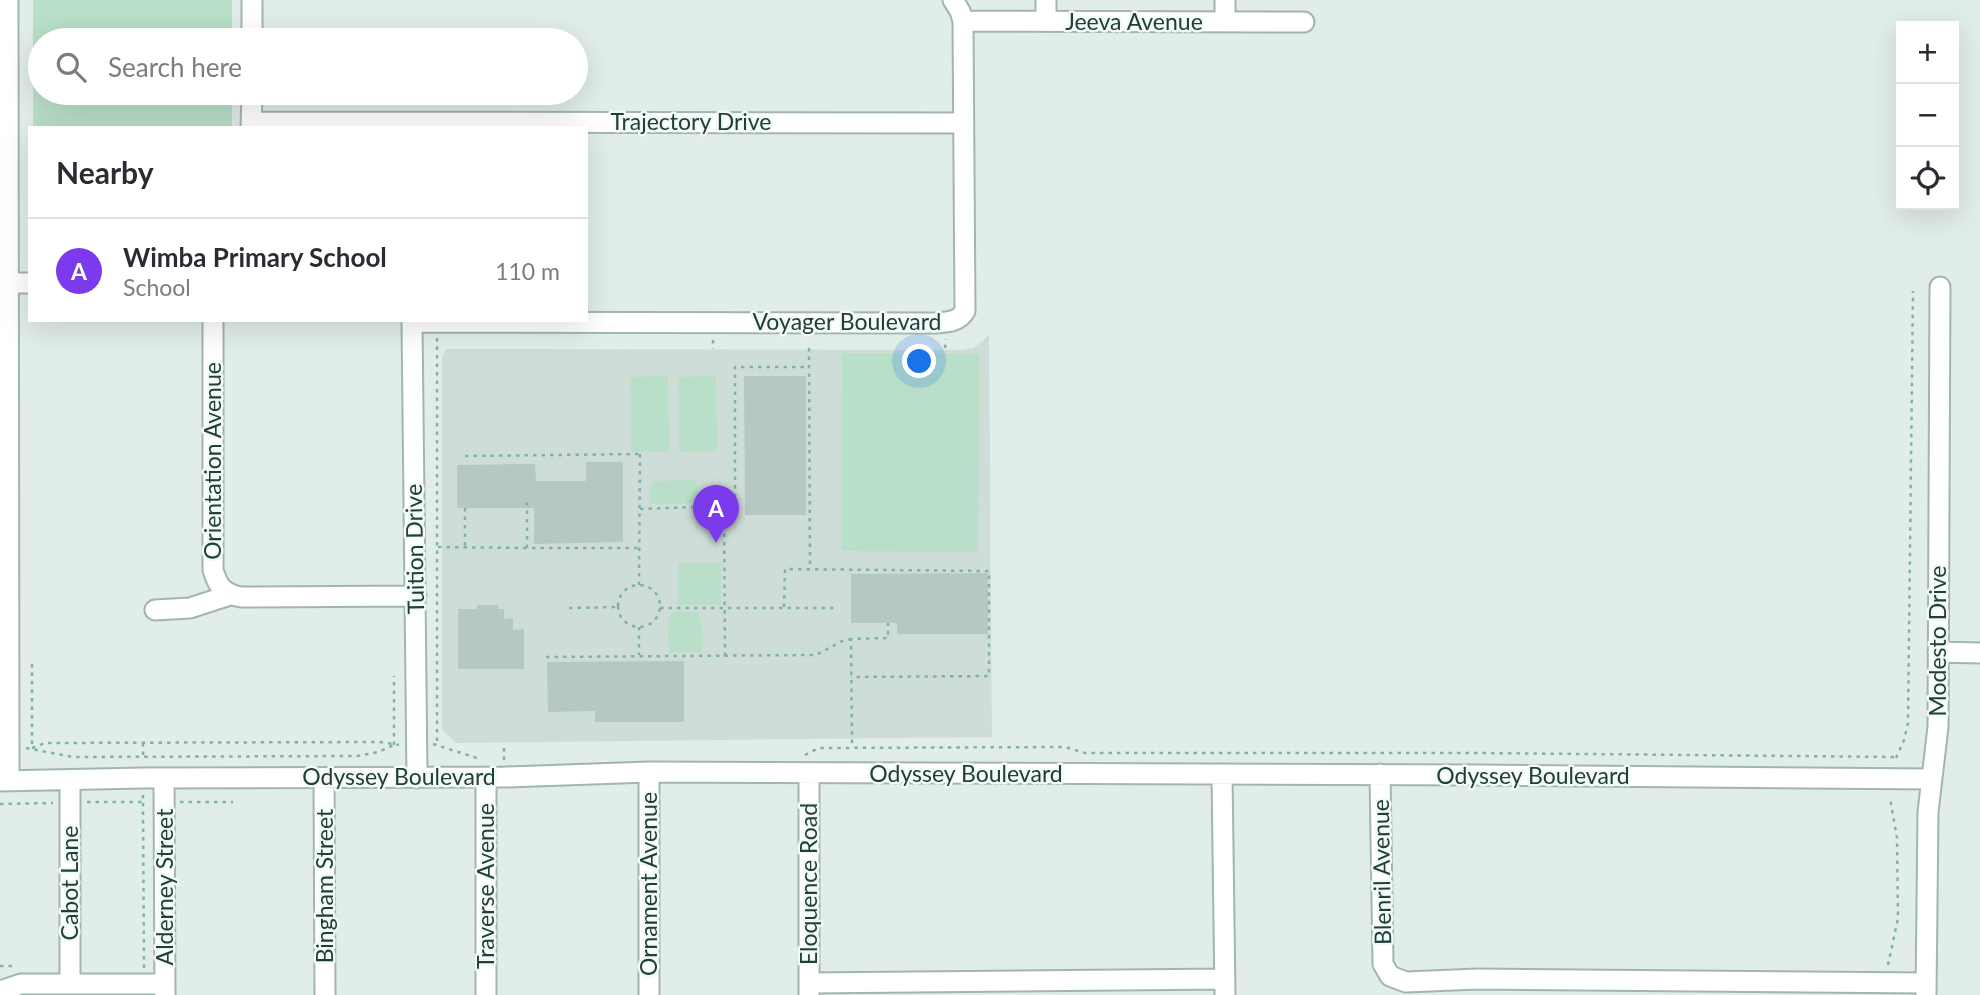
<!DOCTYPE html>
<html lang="en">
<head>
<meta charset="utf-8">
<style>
  :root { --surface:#fff; --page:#f7f7f7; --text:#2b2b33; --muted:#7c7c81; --line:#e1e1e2; --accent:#7c3aed }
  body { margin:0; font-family:Lato,sans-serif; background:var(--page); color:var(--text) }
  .controls { position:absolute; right:21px; top:21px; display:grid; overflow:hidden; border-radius:0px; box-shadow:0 7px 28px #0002 }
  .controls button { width:63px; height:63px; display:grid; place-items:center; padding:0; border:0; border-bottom:2px solid var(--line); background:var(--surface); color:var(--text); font:35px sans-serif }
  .you { position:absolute; left:920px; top:362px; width:24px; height:24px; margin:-18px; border:5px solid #fff; border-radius:50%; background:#1a73e8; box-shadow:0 0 0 10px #1a73e833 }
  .badge { display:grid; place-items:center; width:46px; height:46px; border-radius:50%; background:var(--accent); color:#fff; font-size:23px; font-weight:700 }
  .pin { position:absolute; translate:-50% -58px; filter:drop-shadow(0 2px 4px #0008) }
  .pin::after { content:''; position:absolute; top:37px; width:24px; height:21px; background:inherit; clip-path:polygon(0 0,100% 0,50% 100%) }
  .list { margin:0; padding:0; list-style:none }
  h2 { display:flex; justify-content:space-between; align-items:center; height:91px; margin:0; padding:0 28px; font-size:30px }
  h2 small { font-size:23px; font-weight:400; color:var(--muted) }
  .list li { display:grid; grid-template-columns:46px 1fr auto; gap:21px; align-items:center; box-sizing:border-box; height:105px; padding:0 28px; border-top:2px solid var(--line) }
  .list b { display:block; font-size:26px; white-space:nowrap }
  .list p { margin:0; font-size:23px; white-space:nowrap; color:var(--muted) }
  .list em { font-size:23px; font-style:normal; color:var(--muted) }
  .icon { flex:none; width:38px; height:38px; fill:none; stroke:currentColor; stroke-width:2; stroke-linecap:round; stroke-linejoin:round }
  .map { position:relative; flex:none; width:1980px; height:995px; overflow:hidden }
  .search { position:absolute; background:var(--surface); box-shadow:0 7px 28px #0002; left:28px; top:28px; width:560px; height:77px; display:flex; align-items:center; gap:18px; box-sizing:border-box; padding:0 24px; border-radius:38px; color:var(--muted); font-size:26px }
  .panel { position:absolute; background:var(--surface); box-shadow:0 7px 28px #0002; left:28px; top:126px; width:560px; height:196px; border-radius:0px }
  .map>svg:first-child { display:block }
  .built { fill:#cfddd8 }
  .green { fill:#b9dfc8 }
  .building { fill:#b6c8c2 }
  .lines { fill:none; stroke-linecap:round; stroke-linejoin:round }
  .minor-casing { stroke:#a3b5b1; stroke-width:23 }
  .path { stroke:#80b2a9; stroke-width:2.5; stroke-dasharray:3.5 5; stroke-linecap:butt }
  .minor { stroke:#fff; stroke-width:19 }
  .labels { text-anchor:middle; stroke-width:5; stroke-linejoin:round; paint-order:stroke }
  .street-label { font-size:23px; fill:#203f3a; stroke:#f2f9f6 }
</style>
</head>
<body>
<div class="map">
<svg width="1980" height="995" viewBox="0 0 1980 995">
  <rect width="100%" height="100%" fill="#e1ede9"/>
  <path class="built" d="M989,334L992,737L456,743L442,730V355L447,349L961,350L973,348L985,339Z"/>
  <path class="green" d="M33,0H232V40H40V93H232V128H33Z
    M842,353L979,354L978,552L841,551Z
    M668,376L669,452H631L630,377Z
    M716,376L717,451L679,452L678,377Z
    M695,480L698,488V503L650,504L649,489L654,481Z
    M678,563H721V605H678Z
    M698,611L703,632L702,652L669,653L667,619L674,612Z"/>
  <path class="building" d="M744,376H806V515H745Z
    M586,462H623V542L534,544V508H457V465L535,464L536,481H586Z
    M988,573V634H897V623H851V574Z
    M477,605H498V609H504V619L513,618V630L524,629V669H458V609H477Z
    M684,661V722H595V711L548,712L547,662Z"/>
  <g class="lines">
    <defs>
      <path id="minor" d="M8,0L9,781
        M252,0V40
        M963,21L1304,22
        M1046,21V1
        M1225,22V0
        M252,122L963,123
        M251,128L252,93
        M9,283H30
        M213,320V570C218,587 224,594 241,597L416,596
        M412,320L417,778
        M412,322L933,323C946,322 958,323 965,311L963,21L960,11L953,0
        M155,610L190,608L230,595
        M1938,652L1980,653
        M809,773V994
        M1222,774L1225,995
        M1380,774L1383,964L1390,976L1406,982L1478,979L1926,983
        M164,778L165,995
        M324,778L325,995
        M0,781L143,778L505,777L649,772L1480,775L1931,779
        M70,781V984
        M809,983L1224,979
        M0,991L21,984H165
        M486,995V777
        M649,995V772
        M1926,995L1928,812L1938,727L1940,287"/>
    </defs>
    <use href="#minor" class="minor-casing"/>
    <path class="path" d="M437,338V744
      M713,340V349
      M809,348L810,568
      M945,348L946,339
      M465,456L640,454
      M527,502V548H639
      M465,508V547
      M640,509L724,506
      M438,547L527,548
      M639,585L640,452
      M618 606a21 21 0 1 1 42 0a21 21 0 1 1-42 0Z
      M784,607L785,569L989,571V676L851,677
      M569,608L618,607
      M660,608H835
      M639,627V655
      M725,656L724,506H735V367H809
      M546,657L816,655L844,640L851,639
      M32,664V748
      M143,743V756
      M852,743L851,639L888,638V623
      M433,744L477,758
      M394,745V676
      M26,748L73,757L358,756L378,752L394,745
      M32,748L45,743L380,742L399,745
      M805,755L819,748L1065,747L1085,753H1480L1897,757
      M1896,758L1904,740L1908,723L1913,291
      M504,760V745
      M87,802H143V794
      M180,802H233
      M0,804L53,803
      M1888,965L1898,918L1897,838L1890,798
      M0,966H15
      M144,968L143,802H145"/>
    <use href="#minor" class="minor"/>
  </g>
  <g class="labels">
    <g class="street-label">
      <text x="1134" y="30">Jeeva Avenue</text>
      <text x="691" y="130">Trajectory Drive</text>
      <text x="847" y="330">Voyager Boulevard</text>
      <text transform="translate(213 461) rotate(-90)" y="8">Orientation Avenue</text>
      <text transform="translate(415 549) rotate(-91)" y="8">Tuition Drive</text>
      <text transform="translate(1938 641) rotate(-90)" y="8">Modesto Drive</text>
      <text x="966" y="782">Odyssey Boulevard</text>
      <text x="1533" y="784">Odyssey Boulevard</text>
      <text x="399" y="785">Odyssey Boulevard</text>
      <text transform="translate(1382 872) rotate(-91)" y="8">Blenril Avenue</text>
      <text transform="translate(70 883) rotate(-90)" y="8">Cabot Lane</text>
      <text transform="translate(649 884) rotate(-90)" y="8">Ornament Avenue</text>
      <text transform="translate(809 884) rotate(-90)" y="8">Eloquence Road</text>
      <text transform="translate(325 886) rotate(-90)" y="8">Bingham Street</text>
      <text transform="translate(486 886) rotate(-90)" y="8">Traverse Avenue</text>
      <text transform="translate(165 887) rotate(-90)" y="8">Alderney Street</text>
    </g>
  </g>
</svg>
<div class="controls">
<button>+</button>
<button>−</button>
<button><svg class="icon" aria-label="locate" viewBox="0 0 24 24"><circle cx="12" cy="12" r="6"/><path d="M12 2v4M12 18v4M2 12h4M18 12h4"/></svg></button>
</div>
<div class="you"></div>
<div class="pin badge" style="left:716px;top:543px">A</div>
<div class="search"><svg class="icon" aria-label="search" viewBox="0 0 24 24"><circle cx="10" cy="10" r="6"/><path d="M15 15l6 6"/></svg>Search here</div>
<section class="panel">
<h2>Nearby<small></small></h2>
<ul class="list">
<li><span class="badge">A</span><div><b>Wimba Primary School</b><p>School</p></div><em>110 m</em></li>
</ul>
</section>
</div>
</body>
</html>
